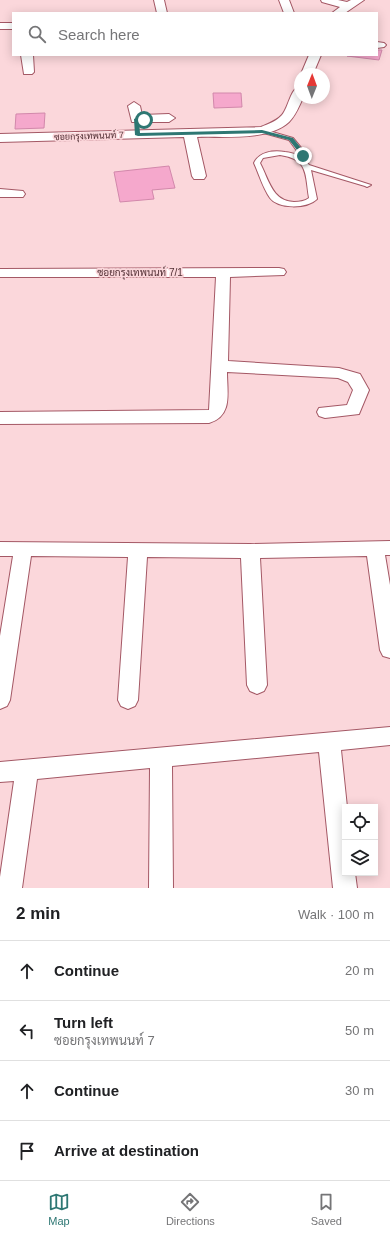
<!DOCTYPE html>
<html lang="en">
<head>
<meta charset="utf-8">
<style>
  :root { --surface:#fff; --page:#f2f2f2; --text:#202124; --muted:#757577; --line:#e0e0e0; --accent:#2e7773 }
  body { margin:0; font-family:Helvetica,Sarabun,sans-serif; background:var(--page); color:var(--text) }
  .controls { position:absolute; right:12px; bottom:12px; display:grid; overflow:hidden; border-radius:0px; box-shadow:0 2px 10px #0003 }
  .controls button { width:36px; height:36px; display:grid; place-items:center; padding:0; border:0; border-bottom:1px solid var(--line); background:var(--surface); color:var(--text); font:20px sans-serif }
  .compass { position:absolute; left:294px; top:68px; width:36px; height:36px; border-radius:50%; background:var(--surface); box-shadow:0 2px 10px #0003; rotate:1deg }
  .stop { position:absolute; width:12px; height:12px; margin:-9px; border:3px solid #2e7773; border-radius:50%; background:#fff }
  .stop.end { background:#2e7773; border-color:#fff; box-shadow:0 1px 4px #0008 }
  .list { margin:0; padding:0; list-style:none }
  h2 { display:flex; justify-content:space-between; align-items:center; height:52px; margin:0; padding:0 16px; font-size:17px }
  h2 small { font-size:13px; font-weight:400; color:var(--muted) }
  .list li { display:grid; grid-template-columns:26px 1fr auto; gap:12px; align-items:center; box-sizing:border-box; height:60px; padding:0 16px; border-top:1px solid var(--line) }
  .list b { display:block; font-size:15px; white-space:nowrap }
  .list p { margin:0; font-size:13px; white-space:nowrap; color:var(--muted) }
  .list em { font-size:13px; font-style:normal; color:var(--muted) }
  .icon { flex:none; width:22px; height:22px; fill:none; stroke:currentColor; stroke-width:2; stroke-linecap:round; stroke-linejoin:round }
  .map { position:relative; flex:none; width:390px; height:888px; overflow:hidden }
  .search { position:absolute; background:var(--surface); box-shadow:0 2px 10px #0003; left:12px; right:12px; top:12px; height:44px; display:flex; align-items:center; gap:10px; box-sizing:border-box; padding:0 14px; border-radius:0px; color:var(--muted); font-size:15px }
  .sheet { height:292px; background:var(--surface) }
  nav { display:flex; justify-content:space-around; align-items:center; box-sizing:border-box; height:56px; border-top:1px solid var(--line); background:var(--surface); font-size:11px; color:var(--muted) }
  nav a { display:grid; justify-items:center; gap:2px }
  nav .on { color:var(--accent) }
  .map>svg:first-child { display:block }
  .building { fill:#f5a8cc; stroke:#d288ab }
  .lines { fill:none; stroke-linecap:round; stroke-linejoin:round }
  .service-casing { stroke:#a45865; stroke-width:2 }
  .minor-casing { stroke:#a45865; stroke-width:2 }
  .service { fill:#fff; fill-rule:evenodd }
  .minor { fill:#fff; fill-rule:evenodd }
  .route { fill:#2e7773 }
  .labels { text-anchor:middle; stroke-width:3.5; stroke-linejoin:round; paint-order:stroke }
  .far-street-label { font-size:9px; fill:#512f34; stroke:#fbd7db }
  .street-label { font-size:10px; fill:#512f34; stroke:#fbd7db }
</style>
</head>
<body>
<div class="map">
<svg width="390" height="888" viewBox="0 0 390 888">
  <rect width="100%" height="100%" fill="#fbd7db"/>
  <path class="building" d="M377,50H382L379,60L347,56L377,55Z
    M213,93H241L242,107L214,108Z
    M45,113L44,128L15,129L16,114Z
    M169,166L175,188L152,190L154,199L120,202L114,172Z"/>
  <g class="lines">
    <defs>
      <path id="service" d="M262,129L293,138L307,155L305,159L309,165L371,185L367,187L365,186L311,170L317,199C307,209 278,209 270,198C263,188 259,174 254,163C259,152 273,150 285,152C290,152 296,155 300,155L289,140L260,132L259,131ZM280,155C309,159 305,175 309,198C305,201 299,202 294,202C272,201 269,180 260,163L263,158Z"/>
      <path id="minor" d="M154,0H164L167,13H157Z
        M279,0H289L294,13H284Z
        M321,0H338L347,2L351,0H364L345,13H332L340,7L322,2Z
        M0,23H13V29H0Z
        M377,42L384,43L386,45L384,47L377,48Z
        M21,55H33L34,72L32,74H24Z
        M309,55H321L313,74H301Z
        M300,86V98H303C299,106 296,115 289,122C269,141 223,136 197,137L206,176L204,179H194L192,176L184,137L0,142V134L261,127C268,124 277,121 282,115C289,107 290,89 300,86Z
        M134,102L140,106L142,115L169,114L175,118L169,122H132L128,106Z
        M0,189L23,191L25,194L23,197H0Z
        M279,268L284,269L286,272L284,275L230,277L228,361L339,368L360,374L369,390L359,414L325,418L319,416L317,412L319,408L347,405L353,390L348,382L338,378L227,372C227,393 233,416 209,423L0,424V412L209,410L216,277H0V269Z
        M390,541V555H385L390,585V658L383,656L380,650L367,556L260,558L267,685L264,691L257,694L250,691L247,685L241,558L147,557L138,700L135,706L128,709L121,706L118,700L128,557L31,556L10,700L7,706L0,709V636L13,556H0V542L250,544Z
        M390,727V745L341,750L347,807H345V873H355L357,888H333L319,752L172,766L173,888H149L150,768L37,779L22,888H0V877L14,781L0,782V762Z"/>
    </defs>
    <use href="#service" class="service-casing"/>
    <use href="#minor" class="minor-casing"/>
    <use href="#service" class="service"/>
    <use href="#minor" class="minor"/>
  </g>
  <path class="route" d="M136,118L147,120L139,121L140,133L262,130L293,138L306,154L301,157V155L289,140L262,133L138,136L135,135L134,119Z"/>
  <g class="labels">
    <g class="far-street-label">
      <text transform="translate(89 136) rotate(-2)" y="3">ซอยกรุงเทพนนท์ 7</text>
    </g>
    <g class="street-label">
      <text x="140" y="276">ซอยกรุงเทพนนท์ 7/1</text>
    </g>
  </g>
</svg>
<div class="controls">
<button><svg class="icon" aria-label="locate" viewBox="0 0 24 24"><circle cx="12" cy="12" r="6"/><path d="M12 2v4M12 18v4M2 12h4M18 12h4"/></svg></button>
<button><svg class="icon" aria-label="layers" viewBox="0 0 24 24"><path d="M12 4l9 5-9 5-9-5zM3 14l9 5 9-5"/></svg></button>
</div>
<svg class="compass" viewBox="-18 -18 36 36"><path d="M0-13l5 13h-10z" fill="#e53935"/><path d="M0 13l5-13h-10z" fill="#757577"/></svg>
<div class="stop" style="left:144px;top:120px"></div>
<div class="stop end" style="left:303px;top:156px"></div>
<div class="search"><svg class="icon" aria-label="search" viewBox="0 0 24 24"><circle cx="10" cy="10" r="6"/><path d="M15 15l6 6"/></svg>Search here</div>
</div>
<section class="sheet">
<h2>2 min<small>Walk · 100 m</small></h2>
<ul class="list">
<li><svg class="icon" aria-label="ahead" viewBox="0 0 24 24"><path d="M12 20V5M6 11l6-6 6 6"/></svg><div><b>Continue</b></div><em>20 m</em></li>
<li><svg class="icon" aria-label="left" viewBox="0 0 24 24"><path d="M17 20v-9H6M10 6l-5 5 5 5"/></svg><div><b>Turn left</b><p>ซอยกรุงเทพนนท์ 7</p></div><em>50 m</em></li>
<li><svg class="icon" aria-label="ahead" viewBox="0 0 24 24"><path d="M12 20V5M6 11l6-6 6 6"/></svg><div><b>Continue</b></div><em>30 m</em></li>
<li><svg class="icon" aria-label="arrive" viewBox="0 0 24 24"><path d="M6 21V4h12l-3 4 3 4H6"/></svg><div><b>Arrive at destination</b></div></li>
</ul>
</section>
<nav>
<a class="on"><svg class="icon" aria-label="map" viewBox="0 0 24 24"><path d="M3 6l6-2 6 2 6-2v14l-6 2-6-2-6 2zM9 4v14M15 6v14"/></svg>Map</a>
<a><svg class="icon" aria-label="directions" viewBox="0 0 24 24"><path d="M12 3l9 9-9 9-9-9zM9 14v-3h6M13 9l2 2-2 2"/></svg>Directions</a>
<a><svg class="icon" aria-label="saved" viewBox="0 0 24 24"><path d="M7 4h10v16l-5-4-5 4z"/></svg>Saved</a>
</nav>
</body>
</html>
